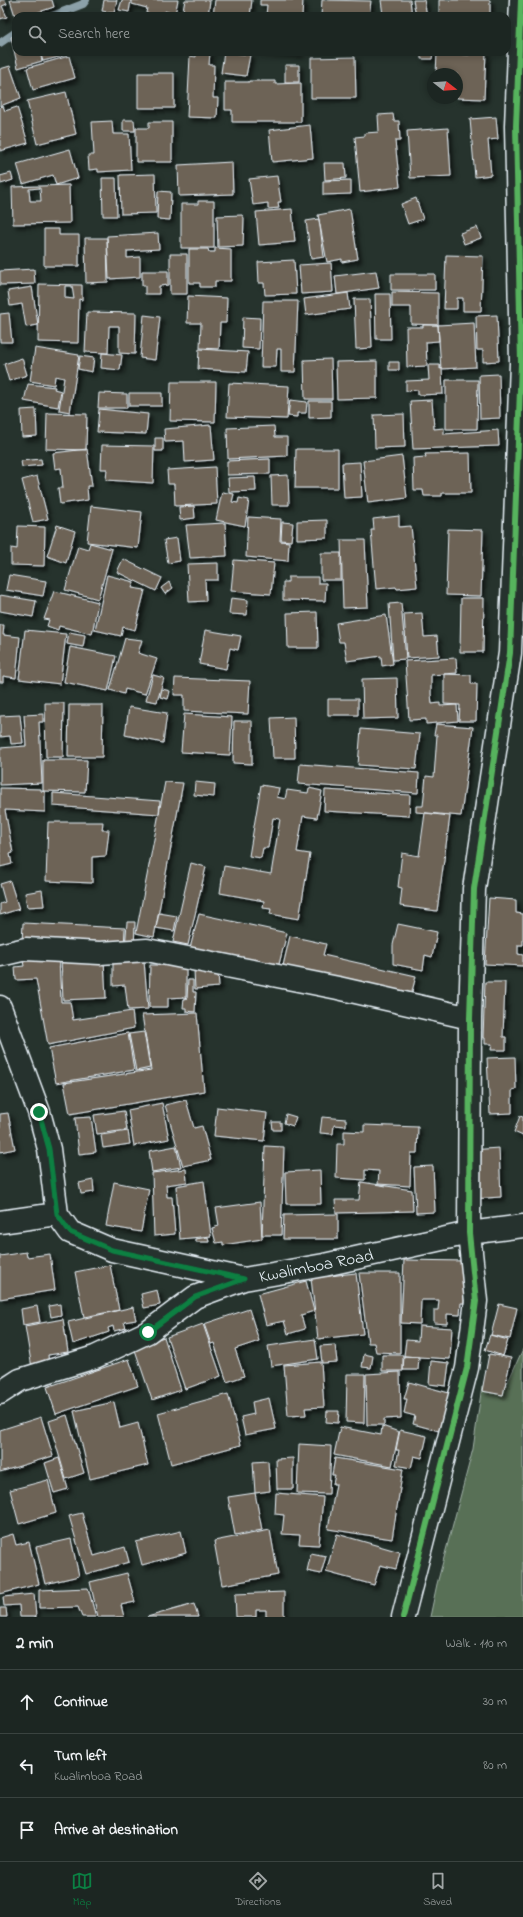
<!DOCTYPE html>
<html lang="en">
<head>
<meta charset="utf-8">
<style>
  :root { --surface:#1c2622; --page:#29322f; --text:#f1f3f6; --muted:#a0a5a5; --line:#3a4340; --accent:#0b8043 }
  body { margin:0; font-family:"Indie Flower",sans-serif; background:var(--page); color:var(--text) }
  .compass { position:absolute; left:427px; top:68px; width:36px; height:36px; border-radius:50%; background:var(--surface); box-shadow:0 2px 6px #0003; rotate:107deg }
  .stop { position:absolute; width:12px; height:12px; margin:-9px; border:3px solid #0b8043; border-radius:50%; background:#fff }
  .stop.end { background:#0b8043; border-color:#fff; box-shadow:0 1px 4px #0008 }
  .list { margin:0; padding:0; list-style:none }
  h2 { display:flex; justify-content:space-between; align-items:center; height:52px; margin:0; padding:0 16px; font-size:17px }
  h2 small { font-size:13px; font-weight:400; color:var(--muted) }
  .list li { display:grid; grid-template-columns:26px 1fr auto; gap:12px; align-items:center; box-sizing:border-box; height:64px; padding:0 16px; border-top:1px solid var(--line) }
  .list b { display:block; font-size:15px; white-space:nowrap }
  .list p { margin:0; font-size:13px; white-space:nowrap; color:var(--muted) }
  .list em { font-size:13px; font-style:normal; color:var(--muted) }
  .icon { flex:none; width:22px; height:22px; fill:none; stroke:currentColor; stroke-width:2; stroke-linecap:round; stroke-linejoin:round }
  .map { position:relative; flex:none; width:523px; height:1617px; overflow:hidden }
  .search { position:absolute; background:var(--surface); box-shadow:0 2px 6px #0003; left:12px; right:12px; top:12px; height:44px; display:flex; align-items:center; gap:10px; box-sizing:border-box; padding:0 14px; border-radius:12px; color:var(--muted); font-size:15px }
  .sheet { height:244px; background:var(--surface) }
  nav { display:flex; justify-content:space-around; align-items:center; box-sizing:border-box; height:56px; border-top:1px solid var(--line); background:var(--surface); font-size:11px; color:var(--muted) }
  nav a { display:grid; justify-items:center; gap:2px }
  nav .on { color:var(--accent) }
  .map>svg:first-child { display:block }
  .green { fill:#587056; stroke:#a0b0a7 }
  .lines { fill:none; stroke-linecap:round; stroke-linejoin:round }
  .stream { stroke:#8ca1a9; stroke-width:8 }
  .building { fill:#6d6356; stroke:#e8f1f8; fill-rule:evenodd; filter:url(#shadow) }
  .minor-casing { stroke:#e8f1f8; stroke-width:25 }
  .minor { stroke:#26332d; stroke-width:22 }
  .cycleway-casing { stroke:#26332d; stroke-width:8 }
  .cycleway { stroke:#56b35d; stroke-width:6 }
  .route { stroke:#0b8043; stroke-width:5 }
  .labels { text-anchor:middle; stroke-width:3.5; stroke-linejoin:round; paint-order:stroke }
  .street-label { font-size:17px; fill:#e8f1f8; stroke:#26332d }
</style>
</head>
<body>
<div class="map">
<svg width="523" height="1617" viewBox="0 0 523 1617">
  <defs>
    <filter id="shadow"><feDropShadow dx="3.5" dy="3.5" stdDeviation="2" flood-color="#0009"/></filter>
  </defs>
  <rect width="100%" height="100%" fill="#26332d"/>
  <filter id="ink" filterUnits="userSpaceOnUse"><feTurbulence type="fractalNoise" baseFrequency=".025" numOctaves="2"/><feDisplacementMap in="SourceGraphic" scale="8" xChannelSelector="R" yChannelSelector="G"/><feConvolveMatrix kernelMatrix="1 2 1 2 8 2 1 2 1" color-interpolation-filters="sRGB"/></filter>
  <g filter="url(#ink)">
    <path class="green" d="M523,1349V1617H430L437,1584L473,1449L482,1386L505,1388Z"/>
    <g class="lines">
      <path class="stream" d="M52,16L83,4L86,0
        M0,43L16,32"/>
    </g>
    <path class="building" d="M0,0H5L7,4L2,6L7,17L0,19Z
      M10,0H52L54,7L27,16H16V19Z
      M104,0H117L114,13L102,11Z
      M122,0H131L129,12L119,10Z
      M132,0H178L175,14L165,11L164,16L146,13L147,8L132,4Z
      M185,0H210L208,16H182Z
      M215,0H252L250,16H213Z
      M260,0H303L302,16H266L267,5H260Z
      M322,0L371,1L369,16H321Z
      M381,0H410L412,16H397L396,13L383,15Z
      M413,0H424L427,16H416Z
      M439,0H490V16H439Z
      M16,36V52H40L42,61L18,68L11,37Z
      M40,52H65L66,55L43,61Z
      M196,52H210L209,65H214L213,98H218L217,118L187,117L190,56L196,57Z
      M224,52L250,55L246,76L221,73Z
      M262,52H300V54Z
      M421,52H433L432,59H421Z
      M470,52H486L484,99L457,98V74H436L437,53L469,55Z
      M69,56L75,78L33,90L27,68Z
      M355,57L356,98H311V58Z
      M285,65H299V82H285Z
      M10,66L21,98L0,106V69Z
      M138,73H174V108H138Z
      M249,81H275V84L301,83V122H232V110H225V82H249Z
      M66,92L76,134L37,144L27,101Z
      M3,106L5,111L17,107L28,143L0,151V107Z
      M393,114L394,121H399L400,141H395L400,187L360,192L355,137L365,136V133L379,132L378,115Z
      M496,117L498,139L488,140L491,175L475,177L470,119Z
      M123,120H134L135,131H123Z
      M112,121L113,134H129L131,170L98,172V169L89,170L88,155H94L92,122Z
      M149,122H172V162H136V128H149Z
      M310,125L313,158L272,162L269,130Z
      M448,128L451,176L410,178L407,131Z
      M70,149L78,178L56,185L53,175L23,184L17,164Z
      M232,162L233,194L179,196L178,165Z
      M324,163H345L346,178L325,180Z
      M11,173L13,180L1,184L0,176Z
      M155,174L156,213L121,214L120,175Z
      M277,176L281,202H278L279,208L268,209V203L253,205L249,179Z
      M102,178H116L117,216H103Z
      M351,180V194L323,195V181Z
      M69,185L70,223L13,224L12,187ZM40,188L41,201H30L29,189Z
      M158,191L171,192L170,220L157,219Z
      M416,198L423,219L408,224L401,204Z
      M198,201H214V248H181V204H198Z
      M292,209L295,242L259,245L256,212Z
      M350,209L358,259L342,262V259L327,262L318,215Z
      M242,215L244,218L243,246L218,247L217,216Z
      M319,219L324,257L311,259L306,221Z
      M477,227L481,238L464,244L460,233Z
      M44,229H59V235H79V266H44Z
      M158,233L159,249L127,251V258L140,257V277L109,279L107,236Z
      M85,238H107L108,282L86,283Z
      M215,248L231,249V281H215V287H200V283H189V249H208L209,252H215Z
      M170,254H187V294H170Z
      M446,255L483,256L481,311H463V298H457V309H444Z
      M294,260L296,294L265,295L264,283H259L258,262Z
      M331,263L333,292L301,294L299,265Z
      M34,269L35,284L0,285V271Z
      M142,271H168V285L159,286V294H145V286H142Z
      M376,271L379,288L337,294L335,276Z
      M391,274H435V290H391Z
      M39,284L82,285V300L79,299L78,343L38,342ZM65,286H72L74,299L65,298Z
      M32,287L38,325L26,327L22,304L10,306L8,291Z
      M392,292L438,293V325L411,324V307H392Z
      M348,293L350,309L306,315L304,299Z
      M375,294H390L391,339H376Z
      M188,296L227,298L226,323H220L219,349L200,348L201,323H187Z
      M354,299H370L372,348L356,349Z
      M263,301H298L295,372H281V349H277L276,367H261Z
      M87,312L136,313L135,354L119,353V326H109L108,353L85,352Z
      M9,313L12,342H0V314Z
      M144,315L160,317L155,360L140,358Z
      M497,315L499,361L483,362V350H477L476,316Z
      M243,317L260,318L259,349L242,348Z
      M474,323L476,367L441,369L438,325Z
      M423,325H438L439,341L426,342L427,366L407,367L406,327H423Z
      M35,348L79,355L70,412L59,410L64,378L55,376L54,385L30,381Z
      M199,349L248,352L246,372L198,369Z
      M102,353L122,355L120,370L101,368Z
      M80,356L94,358L92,372L78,369Z
      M22,358L27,375L9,381L4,364Z
      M331,359L332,399H305L304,360Z
      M377,361V398L337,399L336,362Z
      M389,362H399V370H389Z
      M428,365H440V369L442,368L443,394L418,395V390L406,391V381L429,380Z
      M499,374L500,418L480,419L479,375Z
      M446,380H478L477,429H446Z
      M171,382H216L215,422L170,421Z
      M229,383L289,386L287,419L227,417Z
      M28,384L55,387L54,389L61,391L58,407L24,401Z
      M99,393L127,394V408H98Z
      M129,393H162V406H129Z
      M290,400L307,402L306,413H297V417L288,416Z
      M432,400L434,429L444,428V434L498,430L499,446L413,449L410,401Z
      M309,401H331V417L309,418Z
      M36,409L37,436L22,437L21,410Z
      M99,409L148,414L146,434L97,432Z
      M47,413L87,414L86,450L46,449Z
      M404,414L405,447L375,448L374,415Z
      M211,425L214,460L185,462L184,441L165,442L164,429Z
      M274,426L275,437H287V456L228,459L227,428Z
      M155,438H163V451H155Z
      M102,445L154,446L153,483L106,480L107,469H101Z
      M87,449L92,486H87L88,500L60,504L58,488H63L61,468L55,469L53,453Z
      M296,449H338V488H295Z
      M470,453L471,493H442V496H424L423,490H414L413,458L426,457L425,454Z
      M402,456L407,498L368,503L363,461Z
      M41,459L42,465L22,467L21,461Z
      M270,459V474L227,475V461Z
      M360,462L362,497L344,498L342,463Z
      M215,467L217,504L175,506L174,484H168L167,470Z
      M288,475L289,505H272L271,476Z
      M37,476L48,519L33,522L22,480Z
      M255,477L256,491L229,492L228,478Z
      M222,492L234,494L232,502L238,503L239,498L249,500L245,526L216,520Z
      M91,506L142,512L138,548L87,542Z
      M194,506L195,518L180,520L179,507Z
      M399,516V527L411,526L417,587L397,589L396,587L376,589L371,530H374L373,519Z
      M248,517L281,519L280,541L289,542L288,561L246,557Z
      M327,520V538L297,539V521Z
      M282,522L293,523L291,541L281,540Z
      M225,523L227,556L190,558L186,525Z
      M57,525L75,531L66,563L47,556Z
      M18,526L45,527L44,566L11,565V548L17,549Z
      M448,529L483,530L481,596L446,595Z
      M177,538L180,561L168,563L164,540Z
      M341,540H365L368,607L343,608Z
      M90,543L112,549L98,599L65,590L78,546L88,549Z
      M321,553H341V580H321Z
      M123,559L162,578L156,591L117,572Z
      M234,560L274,563L271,594L231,591Z
      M218,563V580H205L206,601L189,602L187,564Z
      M9,575L46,581L43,596L6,590Z
      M107,575L134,582L132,588L145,590L135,630L123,627L121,636L95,630Z
      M288,577H318V583H326L325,601L283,600V582H288Z
      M169,582L173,588L165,594L161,588Z
      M54,591L98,602L92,634L59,626L58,630L47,626L49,620L44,619Z
      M0,595L36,601L33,617L0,611Z
      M231,598L248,600L247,615L229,614Z
      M461,598H484L483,652H460Z
      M401,603L406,659L393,660L389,604Z
      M317,612L318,648H288L287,613Z
      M422,613L424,637L437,636L439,656L407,658L404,614Z
      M386,615L393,664L382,666L381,656L347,661L344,642H339L336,623Z
      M0,625H4L3,635L20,637L16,678L3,676V682H0Z
      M25,630L66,634L60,684L19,679Z
      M205,630L241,636L238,650L230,648L226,669L199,664Z
      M69,632L85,635L83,647L67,644Z
      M125,638L142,640L138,653L157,659L145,694L125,689L124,694L110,690Z
      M70,647L116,656L108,691L64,682Z
      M456,658L457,673L431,675V694L432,704L440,703V706L457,705L458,721L426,724V719L409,720L405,661Z
      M444,674L471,675V684H477L476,721H459L460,705L444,704Z
      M153,675L164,678L157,702L146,700Z
      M175,678L250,681L248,714L184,711V695H174Z
      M397,678L398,718L363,719L362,679Z
      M162,689L170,691L168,699L160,697Z
      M328,699H358V715H328Z
      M45,703H64L63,757H46Z
      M69,705H103L102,757H68Z
      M129,707L167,713L163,743L125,735Z
      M43,714V722H39L42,783L0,785V748L26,746L24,715Z
      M184,714L232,717L230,755L181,752Z
      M20,715L23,743L11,744L10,736L0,737V716Z
      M294,717L295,758H273L271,718Z
      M234,721H252V764L233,763Z
      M436,724L473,727L461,816L416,812V806H423L426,776L434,777L437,735H434Z
      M361,729L420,734L416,769L358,765Z
      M43,760H87L85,792L43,791Z
      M300,764L419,773L418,793L298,784Z
      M165,782L183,783L154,937L136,933Z
      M195,782L215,784L214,797L194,795Z
      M261,785L279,788L277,797L285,799L287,790L308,793L309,788L322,791L317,818L303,816L297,852L310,854L299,919L270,914L271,909L263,908L264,901L220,893L224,866L271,874L280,819L273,818L268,848H263L261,858L249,856Z
      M0,788L41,789V791L45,792V812L5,810L13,853L10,854L12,864L0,867Z
      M325,790L410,795L409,816L324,811Z
      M53,793L160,801L159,814L53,806Z
      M425,813L450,816L437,911L400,906L402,888L398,887L402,853L419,856Z
      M48,822H103L102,830H109L106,856L92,857V883L46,881Z
      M191,863L206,867L188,945L173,942Z
      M10,881L19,909L0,915V904L5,902L0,884Z
      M42,890L44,906L27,907L25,893Z
      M489,898L516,900V913L523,914V945H518V954L523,955V966L485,964Z
      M159,913L177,916L174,931L156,928Z
      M199,914L287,933L278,968L189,952Z
      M127,922H135L134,950L125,949Z
      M23,923L125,928L124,950L22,943Z
      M398,924L437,932L432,957L425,955L423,970L393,964V945Z
      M290,936L326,944L323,955L416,976L410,999L282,970Z
      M59,959L61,1002H70L73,1020L132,1011L134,1028L48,1045L36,979L16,980L15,967L24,966L23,961Z
      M61,959L104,960L106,998L63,1000Z
      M144,961L148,1009L128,1010L125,985L113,986V963Z
      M150,965H186V997L168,998V1007H149Z
      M208,969L218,972L219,987L195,989L194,970Z
      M188,980H193V992H196L195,1012L186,1011V1008H183L184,998L187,999Z
      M485,982H505L503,1037H506V1050H491L492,1044H485V1038H483Z
      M197,1013L204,1091L70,1114L64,1083L151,1070L142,1015Z
      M144,1032L150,1068L136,1071L129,1034Z
      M128,1033L134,1070L56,1083L49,1048Z
      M515,1057L516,1089L512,1090V1113L490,1114L487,1058Z
      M186,1100L194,1128L202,1126L211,1160L183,1166L165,1105Z
      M162,1103L169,1139L134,1146L128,1110Z
      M217,1107L267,1113L264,1141L214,1136Z
      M124,1111L127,1130L97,1134L94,1115Z
      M8,1113L15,1149L0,1152V1114Z
      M286,1114L296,1117L293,1126L284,1123Z
      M520,1116L523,1117V1136L514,1132Z
      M91,1117L96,1152L79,1154L75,1118Z
      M322,1117L346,1119V1126L334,1125L333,1134L320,1133Z
      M272,1122H281V1130H273Z
      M364,1125L418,1127L417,1153H411L410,1186L378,1184L379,1171L365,1170V1180L336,1178L337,1144H344V1131L364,1132Z
      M128,1131L130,1144L103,1148L101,1135Z
      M176,1146L181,1167L152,1172L149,1151Z
      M265,1146L284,1147L281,1235H262Z
      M499,1148L501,1197L472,1199L470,1150Z
      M433,1166L435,1212L416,1213L414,1167Z
      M186,1169L187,1182L166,1185L167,1197H172L175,1234L154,1236L152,1173Z
      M320,1170L321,1204H286L285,1172Z
      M93,1180L94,1192L81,1194L79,1183Z
      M204,1181L211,1236L180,1239L176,1186Z
      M114,1182L149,1189L141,1232L106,1226Z
      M361,1182L412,1190L413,1211L336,1213L335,1200H359Z
      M260,1202L262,1239L223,1245V1242L216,1243L212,1228L219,1226L216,1208Z
      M338,1214V1239H283L284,1215Z
      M208,1237L209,1242H196V1239Z
      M26,1252L27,1257L50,1254L55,1290L0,1299V1256Z
      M404,1260L465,1261L464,1303H461L460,1315L447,1314V1324L434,1323V1310H438L439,1300H421L420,1324L401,1323Z
      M110,1265L119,1310L84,1317L75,1272Z
      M356,1273L363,1334L318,1339L311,1278Z
      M359,1273H400V1353L376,1352L374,1343H368Z
      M306,1281L314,1311L301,1315L305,1329L288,1334L284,1321L266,1325L258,1294Z
      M157,1290L160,1305L144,1308L141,1294Z
      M60,1304L61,1315L51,1317L49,1306Z
      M499,1304L517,1308L510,1339L491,1335Z
      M37,1306L40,1322L23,1325L21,1309Z
      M133,1307L136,1320L124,1322L126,1328L114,1331L113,1326L108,1328L109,1332L73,1344L68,1322Z
      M249,1309L259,1341L235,1349L244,1376L227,1382L214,1343L211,1344L204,1324Z
      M63,1319L68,1352L48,1355L49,1365L32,1368L25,1326Z
      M203,1324L221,1376L185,1389L167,1337Z
      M419,1326L452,1328L450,1359L404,1356L406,1340L418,1341Z
      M490,1335L508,1340L503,1356L485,1350Z
      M164,1337L181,1390L152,1400L134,1347Z
      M315,1339L318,1359L271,1366L268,1346Z
      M335,1345L337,1362L322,1363L320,1346Z
      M364,1354L373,1356L371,1368L362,1367Z
      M489,1354L511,1358L503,1395L482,1391Z
      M382,1355H403V1371H382Z
      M404,1356L419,1357L418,1370H403Z
      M129,1359L138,1386L56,1414L47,1387Z
      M431,1361L449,1363L446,1386L429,1384Z
      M321,1362L324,1407L305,1408L306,1415L288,1416L284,1365Z
      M400,1372L401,1418L384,1419V1425H367L366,1374Z
      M347,1374H365L364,1423L346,1422Z
      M409,1382L449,1393L439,1431L413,1424L415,1416L404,1413L407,1399H404Z
      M228,1394L241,1445L171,1464L158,1413Z
      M269,1398L276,1429L245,1435L241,1417L254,1414L252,1402Z
      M114,1402L120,1428L138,1423L148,1465L90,1479L74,1411Z
      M327,1411H339L338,1423L326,1422Z
      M67,1415L84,1473L66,1479L49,1421Z
      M41,1417L53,1456L0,1472V1430Z
      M382,1426L399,1432L392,1466L334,1455L340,1427L381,1435Z
      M400,1430L427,1436L422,1458L414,1456L411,1468L396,1465L399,1450H396Z
      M299,1444L331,1446L329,1494L297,1493Z
      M59,1458L68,1489L54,1493L45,1463Z
      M293,1458V1489H277L276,1459Z
      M335,1458L403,1469L392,1539L328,1529L336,1484H333L335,1475H332Z
      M268,1461L270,1491L255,1493L253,1462Z
      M48,1480L56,1513L19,1524L10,1490Z
      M255,1493L262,1530L235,1535L228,1497Z
      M276,1493L323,1497L319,1545L299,1544L300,1535L282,1534L284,1515L275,1514Z
      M82,1513L94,1556L125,1547L129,1562L86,1574L69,1516Z
      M270,1530L278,1575L222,1585L214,1541Z
      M181,1531L186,1553L142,1565L136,1542Z
      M13,1534L16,1545L29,1542L39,1584L0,1594V1538Z
      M337,1534L400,1552L396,1569L380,1565L374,1585L326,1572Z
      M71,1539L79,1576L45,1584L36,1547Z
      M311,1553L326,1556L321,1574L307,1571Z
      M127,1573L135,1602L121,1605L124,1617H98L90,1582Z
      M88,1588L96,1617H82L78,1607L39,1608V1590Z
      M284,1592V1617H266V1610H256V1617H236L235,1594Z
      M34,1594L36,1617H20L19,1605L4,1606L3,1597Z
      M194,1604L198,1617H147Z
      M0,1608H6L7,1617H0Z"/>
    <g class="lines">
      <defs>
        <path id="minor" d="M0,955L26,949L100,953L147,950L338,988L470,1018
          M0,1007L39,1112L49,1149L57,1214L70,1232L112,1250L244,1279L324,1265L469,1233L523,1226
          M0,1222L57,1214
          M0,1393L20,1380L95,1357L148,1332L195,1297L244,1279
          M403,1617L467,1368L476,1301L469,1233L470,1018L474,889L510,653L521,363L516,126L521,0"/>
      </defs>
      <use href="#minor" class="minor-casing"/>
      <use href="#minor" class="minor"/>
      <defs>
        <path id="cycleway" d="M403,1617L467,1368L476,1301L469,1233L470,1018L474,889L510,653L521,363L516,126L521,0"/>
      </defs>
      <use href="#cycleway" class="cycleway-casing"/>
      <use href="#cycleway" class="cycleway"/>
    </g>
  </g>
  <g class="lines" filter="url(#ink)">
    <path class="route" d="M39,1112L49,1149L57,1214L70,1232L112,1250L244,1279L195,1297L148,1332"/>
  </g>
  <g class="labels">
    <g class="street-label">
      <text transform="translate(316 1265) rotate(-11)" y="6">Kwalimboa Road</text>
    </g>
  </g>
</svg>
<svg class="compass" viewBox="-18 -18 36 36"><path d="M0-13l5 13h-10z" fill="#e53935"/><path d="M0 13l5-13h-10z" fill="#a0a5a5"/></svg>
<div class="stop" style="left:148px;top:1332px"></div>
<div class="stop end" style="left:39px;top:1112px"></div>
<div class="search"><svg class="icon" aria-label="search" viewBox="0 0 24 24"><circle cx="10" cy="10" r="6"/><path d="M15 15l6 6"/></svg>Search here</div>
</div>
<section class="sheet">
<h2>2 min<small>Walk · 110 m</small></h2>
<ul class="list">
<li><svg class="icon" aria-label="ahead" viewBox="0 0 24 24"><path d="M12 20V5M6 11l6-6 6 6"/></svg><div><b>Continue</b></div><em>30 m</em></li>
<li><svg class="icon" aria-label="left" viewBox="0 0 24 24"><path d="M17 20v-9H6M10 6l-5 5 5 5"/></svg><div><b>Turn left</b><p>Kwalimboa Road</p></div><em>80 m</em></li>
<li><svg class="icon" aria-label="arrive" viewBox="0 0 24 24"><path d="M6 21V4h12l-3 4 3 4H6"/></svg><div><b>Arrive at destination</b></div></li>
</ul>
</section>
<nav>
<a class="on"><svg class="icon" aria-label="map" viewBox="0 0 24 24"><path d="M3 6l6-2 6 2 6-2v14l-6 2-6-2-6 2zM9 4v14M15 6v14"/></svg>Map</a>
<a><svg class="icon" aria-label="directions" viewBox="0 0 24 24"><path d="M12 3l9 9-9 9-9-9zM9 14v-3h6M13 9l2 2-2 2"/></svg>Directions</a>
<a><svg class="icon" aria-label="saved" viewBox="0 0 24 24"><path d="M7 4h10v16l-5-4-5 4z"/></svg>Saved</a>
</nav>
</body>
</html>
